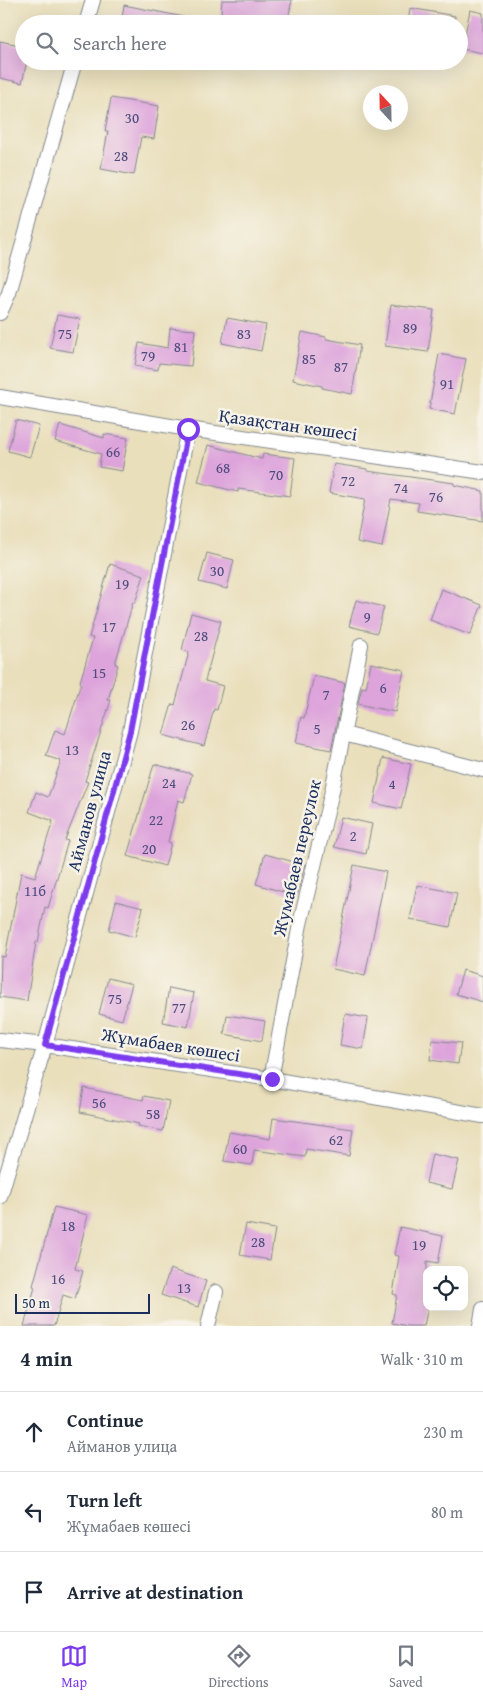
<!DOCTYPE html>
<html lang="en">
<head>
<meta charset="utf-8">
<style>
  :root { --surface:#fff; --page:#f2f2f3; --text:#1f2937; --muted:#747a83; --line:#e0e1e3; --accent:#7c3aed }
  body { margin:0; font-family:"Gentium Book Plus",serif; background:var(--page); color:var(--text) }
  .controls { position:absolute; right:15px; bottom:15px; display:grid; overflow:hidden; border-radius:10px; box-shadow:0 5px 20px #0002 }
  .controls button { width:45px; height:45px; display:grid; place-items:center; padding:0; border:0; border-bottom:1px solid var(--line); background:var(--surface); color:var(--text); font:25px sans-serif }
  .compass { position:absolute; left:363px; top:85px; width:45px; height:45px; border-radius:50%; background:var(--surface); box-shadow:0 5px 20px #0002; rotate:338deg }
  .scale { position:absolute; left:15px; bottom:12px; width:135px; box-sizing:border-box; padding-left:5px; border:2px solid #1b2f5e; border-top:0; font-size:14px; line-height:18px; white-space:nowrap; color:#1b2f5e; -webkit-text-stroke:4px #f7f3e8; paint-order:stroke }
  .stop { position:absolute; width:15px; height:15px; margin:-11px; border:4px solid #7c3aed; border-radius:50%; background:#fff }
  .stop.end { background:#7c3aed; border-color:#fff; box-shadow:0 1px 5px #0008 }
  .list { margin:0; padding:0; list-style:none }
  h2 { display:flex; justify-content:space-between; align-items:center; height:65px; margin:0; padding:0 20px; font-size:21px }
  h2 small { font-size:16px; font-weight:400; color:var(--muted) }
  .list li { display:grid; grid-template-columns:32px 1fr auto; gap:15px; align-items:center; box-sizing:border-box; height:80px; padding:0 20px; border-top:1px solid var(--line) }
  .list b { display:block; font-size:19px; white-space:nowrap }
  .list p { margin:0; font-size:16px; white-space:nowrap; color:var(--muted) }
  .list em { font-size:16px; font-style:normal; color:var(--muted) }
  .icon { flex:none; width:28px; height:28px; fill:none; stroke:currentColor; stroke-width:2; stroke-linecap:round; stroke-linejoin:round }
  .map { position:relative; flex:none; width:483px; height:1326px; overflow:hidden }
  .search { position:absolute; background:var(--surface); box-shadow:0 5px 20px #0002; left:15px; right:15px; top:15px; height:55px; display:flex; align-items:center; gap:12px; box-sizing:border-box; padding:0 18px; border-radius:28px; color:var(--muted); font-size:19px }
  .sheet { height:305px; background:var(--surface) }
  nav { display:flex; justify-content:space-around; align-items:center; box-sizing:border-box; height:70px; border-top:1px solid var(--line); background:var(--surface); font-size:14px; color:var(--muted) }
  nav a { display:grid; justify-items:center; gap:2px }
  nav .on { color:var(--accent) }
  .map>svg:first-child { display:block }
  .building { fill:#dda3db }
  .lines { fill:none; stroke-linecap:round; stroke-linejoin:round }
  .minor-casing { stroke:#82878c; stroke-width:16 }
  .minor { stroke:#fff; stroke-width:14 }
  .route { stroke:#7c3aed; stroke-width:6 }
  .labels { text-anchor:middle; stroke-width:5; stroke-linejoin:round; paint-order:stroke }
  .number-label { font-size:15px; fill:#4c4c7d }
  .street-label { font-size:18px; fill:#1b2f5e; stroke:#f7f3e8 }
</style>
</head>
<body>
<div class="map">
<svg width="483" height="1326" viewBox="0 0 483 1326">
  <rect width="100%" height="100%" fill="#f7f3e8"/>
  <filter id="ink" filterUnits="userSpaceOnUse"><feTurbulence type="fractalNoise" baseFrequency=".02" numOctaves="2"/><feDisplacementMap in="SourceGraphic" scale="10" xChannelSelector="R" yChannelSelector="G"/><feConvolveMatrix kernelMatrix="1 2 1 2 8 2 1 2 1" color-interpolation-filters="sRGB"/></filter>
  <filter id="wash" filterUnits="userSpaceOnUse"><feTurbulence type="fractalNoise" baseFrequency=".0096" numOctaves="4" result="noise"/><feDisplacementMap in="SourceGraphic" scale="20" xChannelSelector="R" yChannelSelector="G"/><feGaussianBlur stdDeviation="1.12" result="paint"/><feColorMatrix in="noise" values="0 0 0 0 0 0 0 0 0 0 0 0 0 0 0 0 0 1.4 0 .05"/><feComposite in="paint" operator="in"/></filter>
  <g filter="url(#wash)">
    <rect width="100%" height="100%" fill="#e9dfbb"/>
    <g id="blocks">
      <path class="building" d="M222,0H292L287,24H269L241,19L240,24H220Z
        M124,5L184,17L183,24H121Z
        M410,8L455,16L454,24H408Z
        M470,10L483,13V53L462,49Z
        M0,41L24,46V61H27L22,83L0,78Z
        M111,98L159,106L154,139L141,137L134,175L101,169L108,131H105Z
        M391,305L434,310L428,352L385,346Z
        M57,315L80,319L73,352L50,348Z
        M227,318L266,325L261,351L222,343Z
        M170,328L195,330L191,366L159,363L158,370L135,366L139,343L168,348Z
        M302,332L326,337V339L360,345L352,394L322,388V386L293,380Z
        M439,354L466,359L455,414L429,409Z
        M16,420L39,426L30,457L8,451Z
        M60,425L104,438V434L128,438L122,471L99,467L101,454L55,441Z
        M208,445L262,459L263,454L295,458L290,496L238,489V492L198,482Z
        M334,464L367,469V471L454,483V485L483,491V521L417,511L419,503L391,499L382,547L357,542L365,499L329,493Z
        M207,553L234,560L227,589L199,582Z
        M110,564L144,575L135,603L133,602L115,664L118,665L108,700H111L85,781L88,782L65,840L68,841L48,908L45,907L38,942H36L27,1001L0,997L1,956L5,957L21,873L35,877L53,821L29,812L36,792L48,797L61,761L46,756L55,730L65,734L81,683L80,682L93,638L89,637Z
        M441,589L482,605L470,635L430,620Z
        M356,600L384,607L377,633L349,626Z
        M191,613L221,621L205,681L223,686L217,710L214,709L204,746L163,735L172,704L175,705L189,652L182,650Z
        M371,663L404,670L395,712L358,704L362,687L366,688Z
        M314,676L345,683L331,750L296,743L301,717L304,718Z
        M383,758L411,764L401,809L374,803Z
        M154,764L192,774L184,802L178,800L168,842L171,843L165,866L127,856Z
        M341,817L372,824L366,854L334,847Z
        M265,854L305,865L297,896L256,884Z
        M354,865L386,872L365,976L333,969Z
        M417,885L457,893L450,927L410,919Z
        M116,901L143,908L135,937L109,930Z
        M463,970L483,976V1002L456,994Z
        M108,978L132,984L122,1020L99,1014Z
        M169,988L194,993L188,1027L163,1022Z
        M345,1014L368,1018L363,1049L340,1045Z
        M227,1015L265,1021L262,1041L224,1034Z
        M432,1040L461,1043L458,1064L430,1060Z
        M84,1088L143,1100L144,1096L169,1101L163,1131L138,1126L139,1124L80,1112Z
        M273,1118L353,1129L349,1156L306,1149L305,1157L254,1150L252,1165L224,1161L229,1132L270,1139Z
        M432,1154L459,1160L452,1189L426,1183Z
        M54,1207L88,1215L75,1269L83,1271L75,1299L63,1295L54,1326H24L35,1287L33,1286Z
        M246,1224L275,1229L270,1260L240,1255Z
        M400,1227L443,1236L438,1263L427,1261V1311L424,1326H408L392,1323L397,1295L393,1294L399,1256L394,1255Z
        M170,1269L206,1281L198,1307L161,1295Z"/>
    </g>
  </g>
  <g filter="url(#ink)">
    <use href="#blocks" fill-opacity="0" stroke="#82878c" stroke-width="1"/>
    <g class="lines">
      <defs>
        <path id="minor" d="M86,24L93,0
          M0,313L9,293L75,61
          M0,397L188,429L483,472
          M344,734L483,770
          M0,1040L45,1045L271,1079L483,1116
          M271,1079L300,924L332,791L361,645
          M0,1197L45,1045L130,731L188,429
          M208,1326L216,1292
          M480,1326L483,1309"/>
      </defs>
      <use href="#minor" class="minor-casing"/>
      <use href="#minor" class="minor"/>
    </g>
  </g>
  <g class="lines" filter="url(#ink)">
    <path class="route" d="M188,429L130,731L45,1045L272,1079"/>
  </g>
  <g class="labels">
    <g class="number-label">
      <text x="132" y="123">30</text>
      <text x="121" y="161">28</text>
      <text x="410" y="333">89</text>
      <text x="65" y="339">75</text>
      <text x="244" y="339">83</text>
      <text x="181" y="352">81</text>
      <text x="148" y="361">79</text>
      <text x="309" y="364">85</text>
      <text x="341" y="372">87</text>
      <text x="447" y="389">91</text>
      <text x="113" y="457">66</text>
      <text x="223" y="473">68</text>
      <text x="276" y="480">70</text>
      <text x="348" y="486">72</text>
      <text x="401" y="493">74</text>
      <text x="436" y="502">76</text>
      <text x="217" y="576">30</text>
      <text x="122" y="589">19</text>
      <text x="367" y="622">9</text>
      <text x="109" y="632">17</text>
      <text x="201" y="641">28</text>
      <text x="99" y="678">15</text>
      <text x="383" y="693">6</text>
      <text x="326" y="700">7</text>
      <text x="188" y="730">26</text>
      <text x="317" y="734">5</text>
      <text x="72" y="755">13</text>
      <text x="169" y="788">24</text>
      <text x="392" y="789">4</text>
      <text x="156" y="825">22</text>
      <text x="353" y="841">2</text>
      <text x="149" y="854">20</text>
      <text x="35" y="896">11б</text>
      <text x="115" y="1004">75</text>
      <text x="179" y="1013">77</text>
      <text x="99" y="1108">56</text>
      <text x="153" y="1119">58</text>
      <text x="336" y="1145">62</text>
      <text x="240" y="1154">60</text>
      <text x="68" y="1231">18</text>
      <text x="258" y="1247">28</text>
      <text x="419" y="1250">19</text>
      <text x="58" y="1284">16</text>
      <text x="184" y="1293">13</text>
    </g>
    <g class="street-label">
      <text transform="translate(288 425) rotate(8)" y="6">Қазақстан көшесі</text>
      <text transform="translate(89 811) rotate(-75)" y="6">Айманов улица</text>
      <text transform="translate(297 858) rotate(-77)" y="6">Жумабаев переулок</text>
      <text transform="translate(171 1045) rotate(9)" y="6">Жұмабаев көшесі</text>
    </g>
  </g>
</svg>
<div class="controls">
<button><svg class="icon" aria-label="locate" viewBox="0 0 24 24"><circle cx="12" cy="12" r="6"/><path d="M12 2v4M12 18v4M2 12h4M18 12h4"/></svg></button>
</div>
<svg class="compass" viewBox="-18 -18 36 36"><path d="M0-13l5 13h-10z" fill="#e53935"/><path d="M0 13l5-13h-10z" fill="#747a83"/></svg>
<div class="scale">50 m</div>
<div class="stop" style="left:188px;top:429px"></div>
<div class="stop end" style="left:272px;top:1079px"></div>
<div class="search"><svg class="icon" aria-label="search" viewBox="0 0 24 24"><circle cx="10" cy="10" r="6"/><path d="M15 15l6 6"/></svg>Search here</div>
</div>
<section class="sheet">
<h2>4 min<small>Walk · 310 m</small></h2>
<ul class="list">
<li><svg class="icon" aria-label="ahead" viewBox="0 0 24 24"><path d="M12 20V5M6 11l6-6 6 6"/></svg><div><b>Continue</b><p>Айманов улица</p></div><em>230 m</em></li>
<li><svg class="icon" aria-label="left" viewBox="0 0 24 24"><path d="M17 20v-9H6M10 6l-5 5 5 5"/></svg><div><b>Turn left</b><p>Жұмабаев көшесі</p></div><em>80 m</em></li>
<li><svg class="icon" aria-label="arrive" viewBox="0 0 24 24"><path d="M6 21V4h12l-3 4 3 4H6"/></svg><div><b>Arrive at destination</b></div></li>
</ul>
</section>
<nav>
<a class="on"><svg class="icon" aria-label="map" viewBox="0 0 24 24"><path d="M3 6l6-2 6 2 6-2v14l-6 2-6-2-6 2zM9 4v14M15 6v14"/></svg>Map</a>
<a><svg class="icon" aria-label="directions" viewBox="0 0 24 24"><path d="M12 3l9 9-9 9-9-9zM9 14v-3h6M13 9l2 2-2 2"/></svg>Directions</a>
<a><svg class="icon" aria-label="saved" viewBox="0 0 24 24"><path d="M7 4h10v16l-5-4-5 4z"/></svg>Saved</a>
</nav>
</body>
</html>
